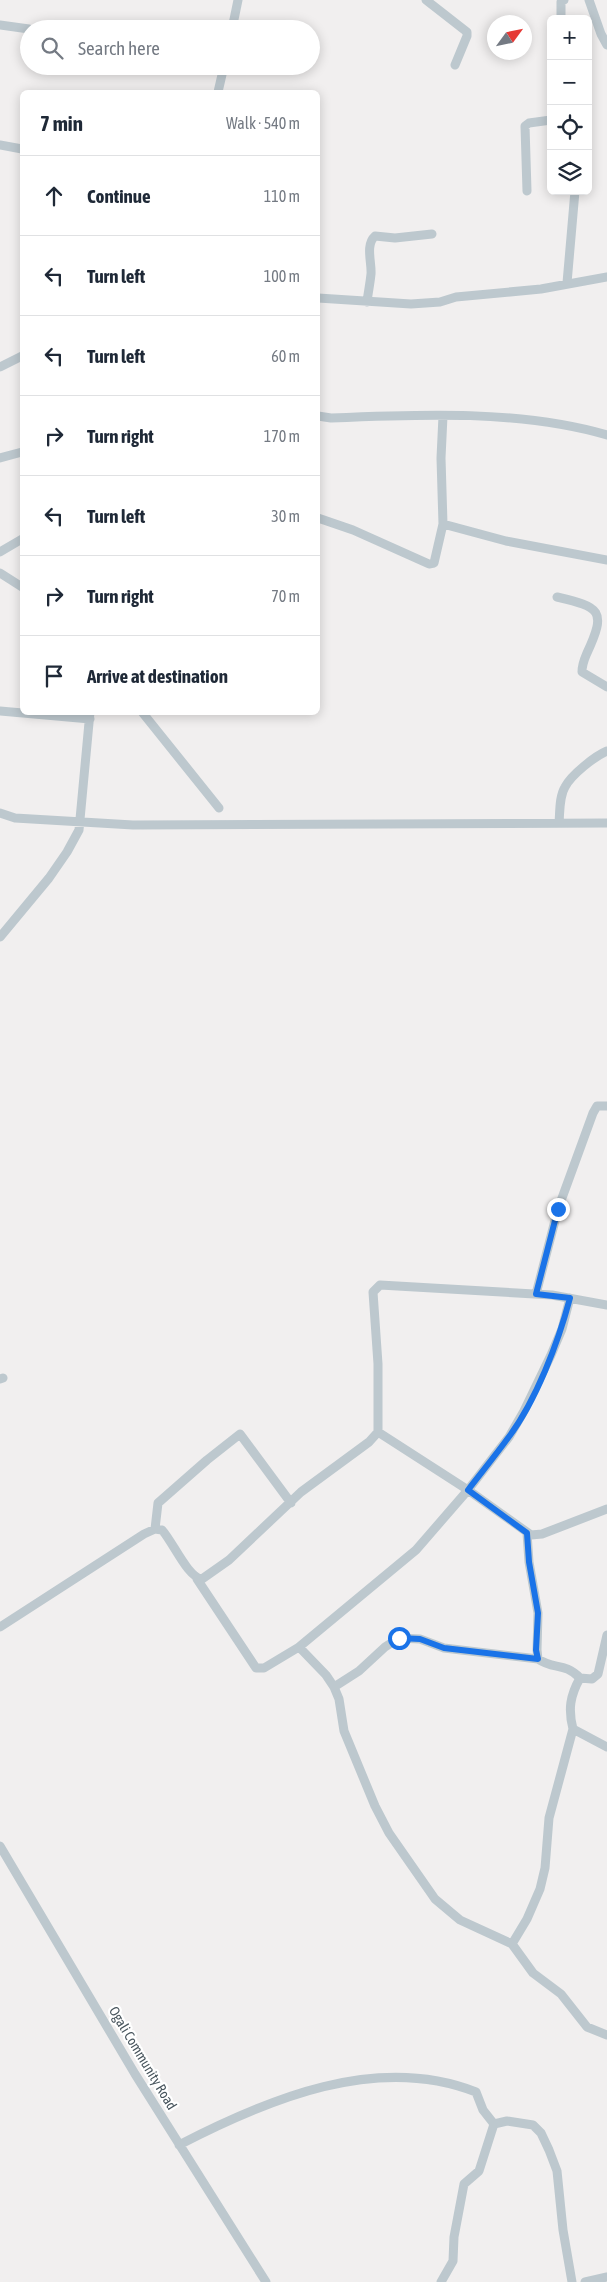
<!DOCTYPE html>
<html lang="en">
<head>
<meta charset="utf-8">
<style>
  :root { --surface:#fff; --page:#f2f2f3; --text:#1f2937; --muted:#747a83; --line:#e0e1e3 }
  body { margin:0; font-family:"Asap Condensed",sans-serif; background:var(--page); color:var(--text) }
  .controls { position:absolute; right:15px; top:15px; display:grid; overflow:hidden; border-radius:8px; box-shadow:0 2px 12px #0003 }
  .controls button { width:45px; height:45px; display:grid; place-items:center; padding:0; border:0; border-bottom:1px solid var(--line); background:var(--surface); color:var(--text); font:25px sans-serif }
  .compass { position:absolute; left:487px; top:15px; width:45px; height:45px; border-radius:50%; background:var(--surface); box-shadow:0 2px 12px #0003; rotate:57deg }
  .stop { position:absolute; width:15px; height:15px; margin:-11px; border:4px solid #1a73e8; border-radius:50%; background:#fff }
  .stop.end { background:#1a73e8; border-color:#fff; box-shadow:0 1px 5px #0008 }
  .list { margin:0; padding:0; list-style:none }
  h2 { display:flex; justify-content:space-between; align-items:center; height:65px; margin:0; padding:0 20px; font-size:21px }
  h2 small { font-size:16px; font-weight:400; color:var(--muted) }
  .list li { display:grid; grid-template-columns:32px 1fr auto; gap:15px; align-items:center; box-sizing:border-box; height:80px; padding:0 20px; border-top:1px solid var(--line) }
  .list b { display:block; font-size:19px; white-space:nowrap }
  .list em { font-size:16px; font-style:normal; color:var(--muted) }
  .icon { flex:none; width:28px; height:28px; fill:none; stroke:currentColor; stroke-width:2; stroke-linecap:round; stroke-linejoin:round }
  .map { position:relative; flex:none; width:607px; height:2282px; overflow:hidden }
  .search { position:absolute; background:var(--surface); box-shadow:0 2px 12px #0003; left:20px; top:20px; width:300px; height:55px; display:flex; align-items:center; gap:12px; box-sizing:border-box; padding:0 18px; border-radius:28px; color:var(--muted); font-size:19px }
  .panel { position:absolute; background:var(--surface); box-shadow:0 2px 12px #0003; left:20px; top:90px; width:300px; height:625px; border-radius:8px }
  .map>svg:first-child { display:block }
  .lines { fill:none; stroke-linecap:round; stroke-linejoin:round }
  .minor { stroke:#bdc8ce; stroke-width:9 }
  .route { stroke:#1a73e8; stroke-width:6 }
  .labels { text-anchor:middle; stroke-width:4.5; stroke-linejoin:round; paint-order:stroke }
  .street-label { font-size:14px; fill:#47545c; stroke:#fff }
</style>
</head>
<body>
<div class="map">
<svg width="607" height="2282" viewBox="0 0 607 2282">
  <rect width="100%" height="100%" fill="#f1efef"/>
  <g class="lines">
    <path class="minor" d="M426,0L467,32V36L455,65
      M589,0L601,34L607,45
      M561,19V2L564,0
      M0,25L29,29
      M232,29L238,0
      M218,92L224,66
      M0,145L22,149
      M527,191L525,126L529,123L551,120
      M567,283L575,191
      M318,298L411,304L440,302L456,297L541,289L607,277
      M367,302C368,293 370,284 371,274C372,263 365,245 375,236L395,238L432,234
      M0,367L22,356
      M318,416L331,418C420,414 521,410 607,435
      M0,458L22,452
      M318,518L353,530L429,564L434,563L443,524L441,458L443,416
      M443,524L506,541L607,560
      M0,552L22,539
      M0,573L22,587
      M557,597C600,607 607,610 587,653C584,660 582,664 582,672L607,687
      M0,711L90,719
      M142,712L219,808
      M0,813L15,818L133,825L607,823
      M559,823C560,812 559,797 565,787C571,775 595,756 607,751
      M0,937L49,878L67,852L79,830L90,712
      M536,1294L558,1209L593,1113L597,1106H607
      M0,1379L3,1378
      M378,1432L468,1490L531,1535L542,1534L607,1509
      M155,1529L158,1503L207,1460L240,1434L291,1503
      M527,1533L529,1562L538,1613L537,1650L538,1659
      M197,1579L256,1668H264L299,1647L326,1675L334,1687L339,1699L344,1731L375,1806L389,1833L435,1899L460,1920L512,1944L533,1973L561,1994L587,2027L607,2035
      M0,1627L144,1534L155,1529L162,1530C173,1542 188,1578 202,1579L229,1560L301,1492L369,1442L378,1432V1364L373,1292L380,1285L552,1295L607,1305
      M299,1647L416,1550L468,1490L509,1437L524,1411L551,1355L562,1329L570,1298
      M334,1687L359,1671L385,1647L399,1638L420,1639L444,1648L538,1659C554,1670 564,1662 580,1678
      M573,1729C568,1709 570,1696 580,1678L592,1679L598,1674L607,1635
      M0,1846L135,2074L266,2282
      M512,1944L527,1919L540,1889L545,1868L549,1818L573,1729L607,1747
      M494,2124L507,2121L533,2125L541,2133L549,2150L557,2171L563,2230L572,2282
      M179,2145C268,2099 377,2053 476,2092L483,2110L494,2124L479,2171L464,2184L454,2237L453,2261L441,2282
      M585,2282L607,2277"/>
  </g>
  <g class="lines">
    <path class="route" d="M399,1638L420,1639L444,1648L538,1659L536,1650L538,1613L529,1562L527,1533L468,1490C481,1473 495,1456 508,1438C536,1401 558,1343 570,1298L536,1294L558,1209"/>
  </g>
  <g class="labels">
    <g class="street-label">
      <text transform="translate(143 2058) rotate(59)" y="5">Ogali Community Road</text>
    </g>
  </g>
</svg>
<div class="controls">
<button>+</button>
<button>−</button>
<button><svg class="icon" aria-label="locate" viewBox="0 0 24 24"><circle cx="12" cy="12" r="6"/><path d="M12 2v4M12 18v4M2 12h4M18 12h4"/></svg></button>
<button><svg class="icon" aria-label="layers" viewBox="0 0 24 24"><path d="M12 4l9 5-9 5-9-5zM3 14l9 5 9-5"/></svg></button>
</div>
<svg class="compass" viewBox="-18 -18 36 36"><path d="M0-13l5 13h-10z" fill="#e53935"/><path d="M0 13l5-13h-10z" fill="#747a83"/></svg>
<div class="stop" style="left:399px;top:1638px"></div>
<div class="stop end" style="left:558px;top:1209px"></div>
<div class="search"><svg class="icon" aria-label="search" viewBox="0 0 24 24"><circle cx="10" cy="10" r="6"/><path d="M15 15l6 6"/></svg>Search here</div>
<section class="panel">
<h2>7 min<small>Walk · 540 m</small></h2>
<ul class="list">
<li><svg class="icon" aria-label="ahead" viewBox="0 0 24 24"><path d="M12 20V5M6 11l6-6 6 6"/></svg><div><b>Continue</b></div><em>110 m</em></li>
<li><svg class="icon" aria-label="left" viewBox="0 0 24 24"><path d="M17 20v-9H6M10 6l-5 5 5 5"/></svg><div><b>Turn left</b></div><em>100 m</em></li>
<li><svg class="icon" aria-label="left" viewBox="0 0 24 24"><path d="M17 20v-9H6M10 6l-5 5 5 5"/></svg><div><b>Turn left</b></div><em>60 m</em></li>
<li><svg class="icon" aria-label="right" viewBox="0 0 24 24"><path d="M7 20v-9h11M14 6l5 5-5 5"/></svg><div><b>Turn right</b></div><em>170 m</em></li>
<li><svg class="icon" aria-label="left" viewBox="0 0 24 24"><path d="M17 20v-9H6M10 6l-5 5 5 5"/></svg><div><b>Turn left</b></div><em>30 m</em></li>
<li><svg class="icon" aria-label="right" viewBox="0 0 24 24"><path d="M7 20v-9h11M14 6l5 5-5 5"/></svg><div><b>Turn right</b></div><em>70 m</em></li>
<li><svg class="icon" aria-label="arrive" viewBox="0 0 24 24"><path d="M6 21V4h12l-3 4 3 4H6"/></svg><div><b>Arrive at destination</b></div></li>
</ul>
</section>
</div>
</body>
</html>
